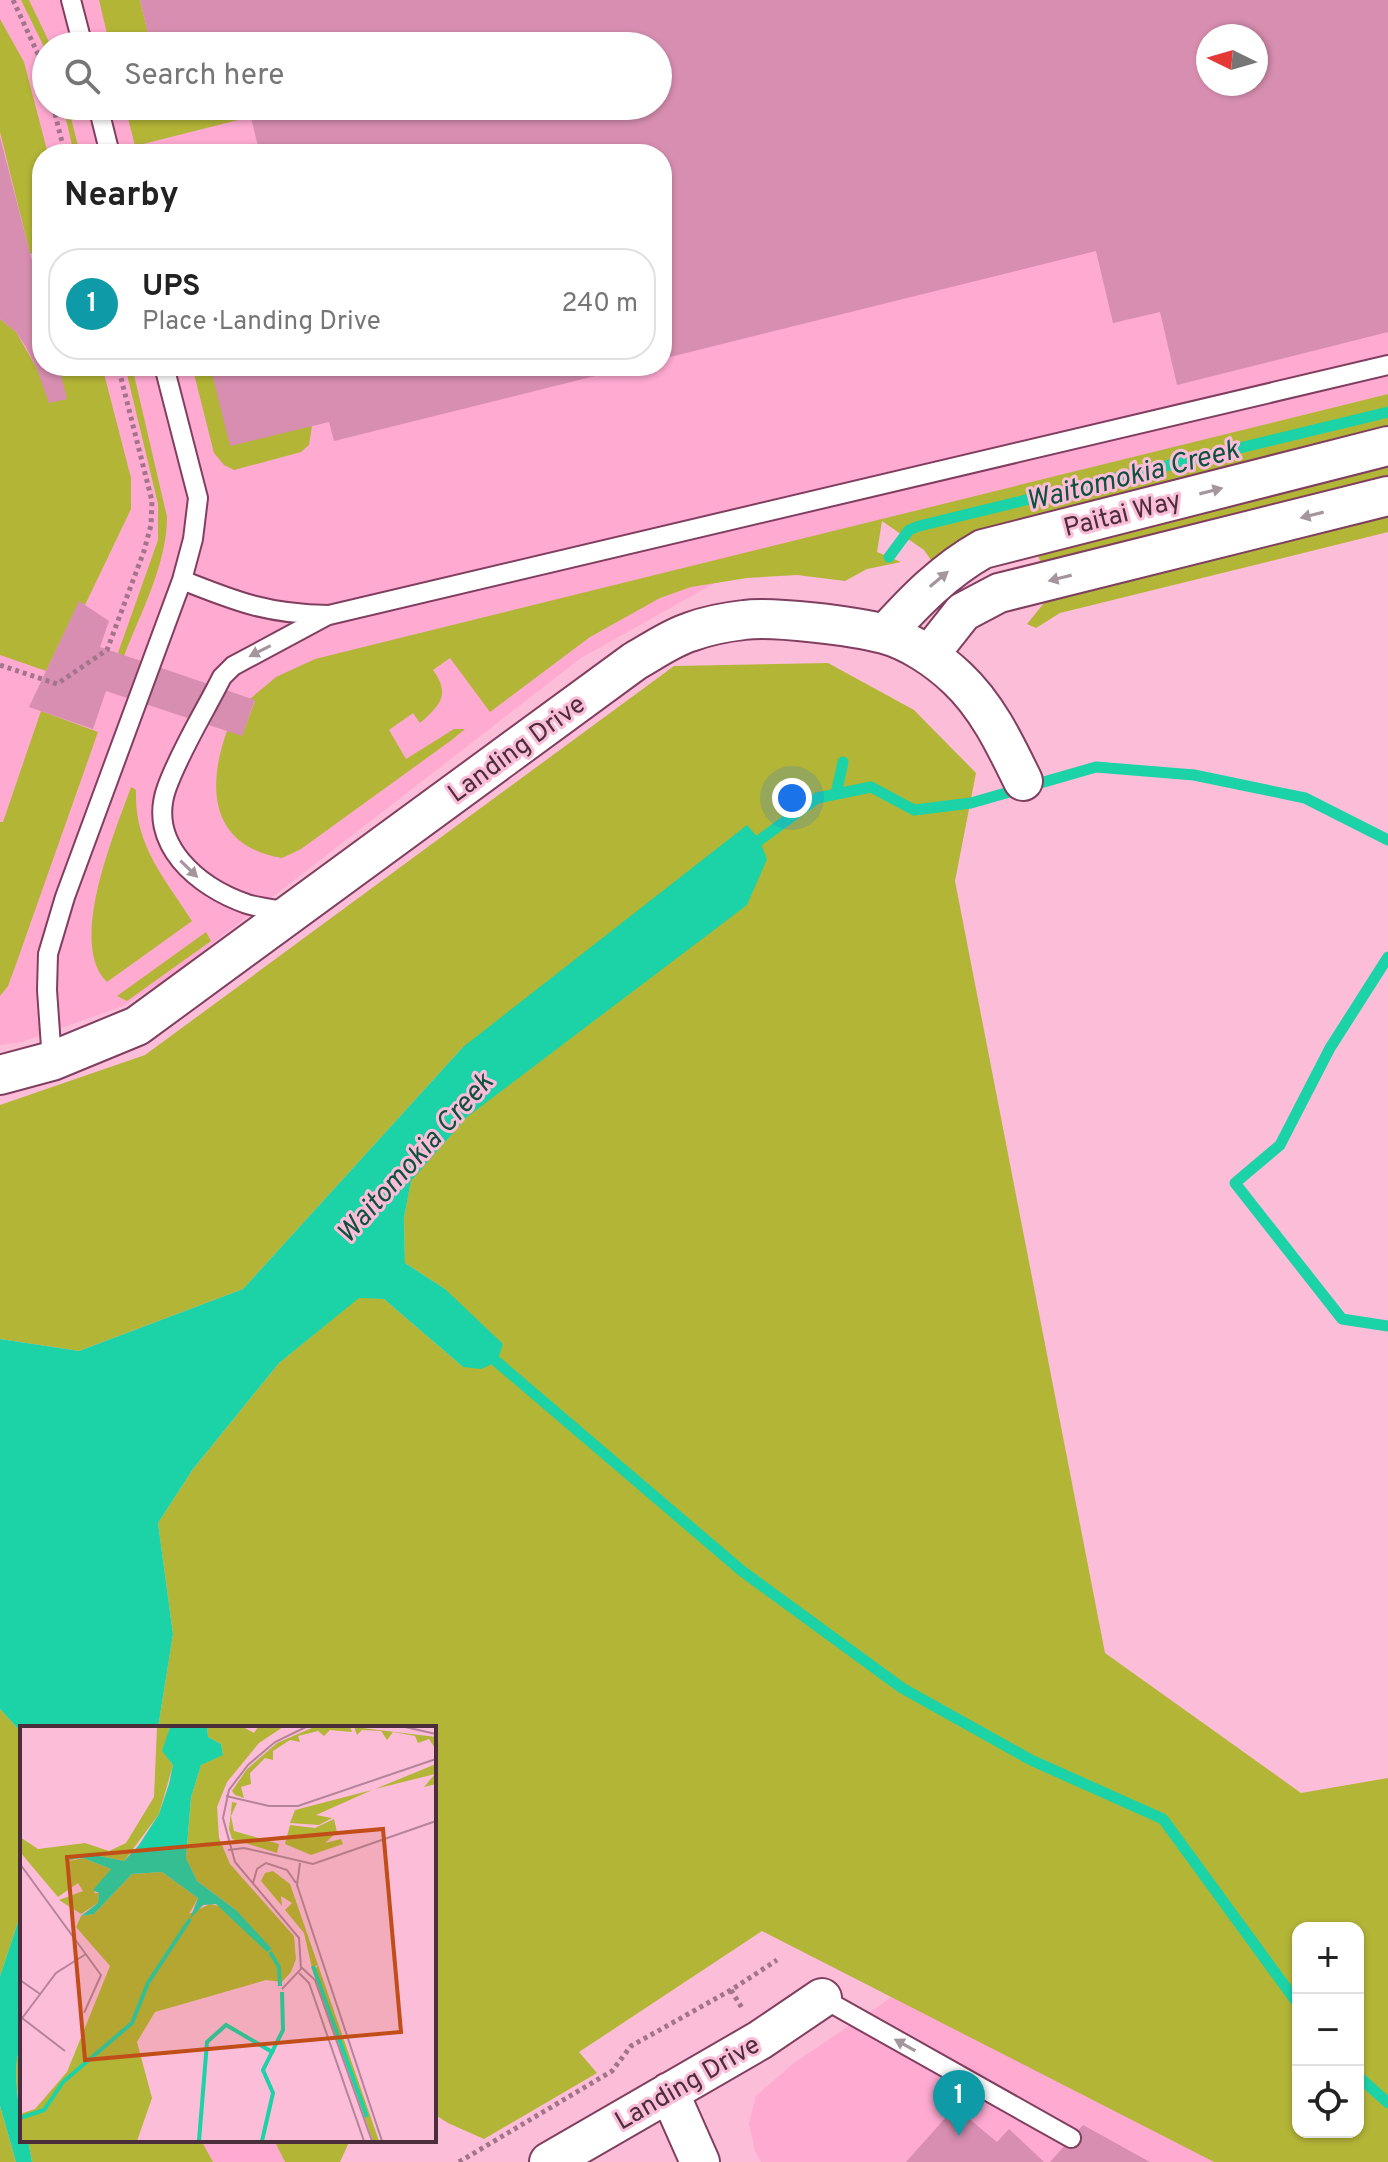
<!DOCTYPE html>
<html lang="en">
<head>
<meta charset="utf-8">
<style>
  :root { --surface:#fff; --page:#f2f2f2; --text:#222; --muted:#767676; --line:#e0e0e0; --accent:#b45309 }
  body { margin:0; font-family:Overpass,sans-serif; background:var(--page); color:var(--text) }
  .controls { position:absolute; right:24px; bottom:24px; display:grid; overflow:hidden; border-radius:16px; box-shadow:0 2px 6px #0004 }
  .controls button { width:72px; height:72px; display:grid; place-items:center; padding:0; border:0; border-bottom:2px solid var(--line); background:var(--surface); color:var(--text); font:40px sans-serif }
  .compass { position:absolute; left:1196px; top:24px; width:72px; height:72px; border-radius:50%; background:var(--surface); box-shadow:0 2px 6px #0004; rotate:275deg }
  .you { position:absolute; left:792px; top:798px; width:28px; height:28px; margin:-20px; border:6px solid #fff; border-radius:50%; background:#1a73e8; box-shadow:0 0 0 12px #1a73e833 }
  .badge { display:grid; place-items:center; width:52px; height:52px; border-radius:50%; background:var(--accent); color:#fff; font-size:26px; font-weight:700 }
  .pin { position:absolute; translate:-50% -66px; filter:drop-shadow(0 2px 4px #0008) }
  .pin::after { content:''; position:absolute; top:42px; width:28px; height:24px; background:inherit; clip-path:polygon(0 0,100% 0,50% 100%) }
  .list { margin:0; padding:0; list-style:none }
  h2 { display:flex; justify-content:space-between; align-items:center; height:104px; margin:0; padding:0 32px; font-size:34px }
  h2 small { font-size:26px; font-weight:400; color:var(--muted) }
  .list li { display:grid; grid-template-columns:52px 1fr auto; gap:24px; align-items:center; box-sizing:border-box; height:112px; margin:0 16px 16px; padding:0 16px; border:2px solid var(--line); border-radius:32px }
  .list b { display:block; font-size:30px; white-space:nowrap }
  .list p { margin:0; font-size:26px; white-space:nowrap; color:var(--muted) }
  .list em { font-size:26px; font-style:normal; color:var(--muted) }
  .icon { flex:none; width:44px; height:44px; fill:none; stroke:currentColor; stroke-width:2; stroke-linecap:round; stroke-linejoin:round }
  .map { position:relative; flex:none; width:1388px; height:2162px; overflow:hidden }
  .search { position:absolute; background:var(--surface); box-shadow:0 2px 6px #0004; left:32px; top:32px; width:640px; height:88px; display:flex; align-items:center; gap:20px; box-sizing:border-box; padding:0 28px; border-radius:44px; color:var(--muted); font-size:30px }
  .panel { position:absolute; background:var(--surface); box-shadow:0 2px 6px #0004; left:32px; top:144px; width:640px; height:232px; border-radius:32px }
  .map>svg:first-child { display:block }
  .built { fill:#feaad1; fill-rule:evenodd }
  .green { fill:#b3b537; fill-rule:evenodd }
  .water { fill:#1cd2a7 }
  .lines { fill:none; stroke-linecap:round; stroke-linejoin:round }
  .stream { stroke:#1cd2a7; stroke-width:11 }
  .building { fill:#d88eb0; fill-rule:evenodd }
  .lane-casing { stroke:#813f60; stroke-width:22 }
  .street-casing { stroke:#813f60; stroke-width:42 }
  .path { stroke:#a3758a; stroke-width:5; stroke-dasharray:4 4; stroke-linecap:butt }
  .lane { stroke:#fff; stroke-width:18 }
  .street { stroke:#fff; stroke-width:38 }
  .oneway { fill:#a5969d }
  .labels { text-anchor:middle; stroke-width:6; stroke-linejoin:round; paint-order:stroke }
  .street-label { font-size:26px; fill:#4b2d3b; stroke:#fcbdd9 }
  .water-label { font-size:28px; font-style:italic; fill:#0d513f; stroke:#fcbdd9 }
  .inset-river { fill:none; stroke:#1cd2a7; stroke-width:4 }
  .inset-road { fill:none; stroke:#b5839a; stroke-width:2 }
  .view { fill:#c14e18; fill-opacity:0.15; stroke:#c14e18; stroke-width:4 }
  .inset-edge { fill:none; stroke:#4b2d3b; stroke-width:4 }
</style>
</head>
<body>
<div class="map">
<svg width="1388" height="2162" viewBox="0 0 1388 2162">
  <rect width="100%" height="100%" fill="#fcbdd9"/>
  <path class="built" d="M0,0H1388V394L817,537L722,579L581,658L168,978L123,1006L22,1042L0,1045ZM1208,36H1256V84H1208ZM46,46H658V106H46ZM42,154H662V366H42Z
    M892,1997L1214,2162H761L755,2151L749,2124L756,2096L794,2063Z
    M201,2140H274L285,2162H213Z"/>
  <path class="green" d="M21,0H29L51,46H46V51Z
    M99,0H140L151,46H110Z
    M0,19L24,62L48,154H42V250L30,254L0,132Z
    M63,106H68L80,154H74Z
    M125,106H248L250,117L135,146Z
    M0,319L16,332L36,367L102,366L131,478V509L85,605L79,602L46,671L0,655Z
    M125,366H132L167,517C167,564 141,612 124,656L118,653L158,540V504Z
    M192,366H210L312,426L309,445L301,452L234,470L224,465L214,453Z
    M1388,394V435L993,533L931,560L924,550L882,521L877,552L901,562L867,569L845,581L797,575L747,578L691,587L660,598L590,637L490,712L450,658L433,670C451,695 440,705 420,723L413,713L389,730L406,759L454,729H465L453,739L301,849L282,858C211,846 206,789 227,731L242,735L255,701L250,699L276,677L315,659Z
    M1388,463V477L1041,563L1038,556L1068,542Z
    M1388,505V532L1060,613L1036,628L1027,624L1048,598Z
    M828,663L914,710L976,773L955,881L1105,1653L1301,1793L1388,1778V2162H1214L762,1931L579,2052L597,2073L484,2139L448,2123L434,2114V1728H158L173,1634L158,1523L193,1469L279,1363L359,1297L384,1299L463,1367L445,1289L405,1263L404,1218L411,1180L467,1117L463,1047L243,1289L79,1351L0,1339V1105L145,1055L674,666ZM1298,1928H1358V2132H1298Z
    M41,711L98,732L15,967L8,986L0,996V822H3Z
    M131,787L136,790C134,845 164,877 192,921L107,982C67,944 115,832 131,787Z
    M206,932L211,941L127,1001L117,996Z
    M0,1709L22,1733V1910L0,1976Z
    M22,2043V2115C17,2094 12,2063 22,2043Z
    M0,2106L16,2162H0Z
    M28,2140H201L213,2162H32Z
    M274,2140H350L340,2162H285Z"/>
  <path class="water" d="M747,825L759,839L767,859L747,905L467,1117L411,1181L404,1218L405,1263L445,1289L503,1344L497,1362L481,1369L463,1367L384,1299L359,1298L279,1363L193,1469L158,1523L173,1634L158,1728H22V1733L0,1709V1339L79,1351L243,1289L463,1047Z
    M22,1910V2043C9,2069 22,2112 22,2140H28L32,2162H16L0,2106V1976Z"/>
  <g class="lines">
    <path class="stream" d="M889,557L909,530L919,526L1388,412
      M836,794L843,762
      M750,847L817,798L871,787L914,810L971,803L1096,767L1194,775L1305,798L1388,840
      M1388,957L1330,1048L1280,1145L1235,1183L1342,1319L1388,1326
      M497,1362L742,1571L902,1688L1031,1760L1163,1819L1298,2004
      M1358,2076L1388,2103"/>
  </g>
  <path class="building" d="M140,0H1388V332L1177,385L1160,312L1113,323L1096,251L662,359V154H260L248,106H658V46H151ZM1208,36H1256V84H1208Z
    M0,137L42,300V366H59L67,399L49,403L36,367L26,347L16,332L0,319Z
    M210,366H631V367L334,441L329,422L230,446Z
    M79,601L109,621L100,647L255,700L242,736L106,691L93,729L29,707Z
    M955,2107L997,2142L1009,2129L1044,2162H906Z
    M1083,2125L1150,2162H1050Z"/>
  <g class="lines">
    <defs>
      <path id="lane" d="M71,0L83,46
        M98,106L110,154
        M182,580C237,602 268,614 329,615L1388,365
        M289,912C275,909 260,908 247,904C198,887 146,844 167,787C181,749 204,713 222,677L233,666L326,616
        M52,1061L47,990L48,954L65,897L182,580L193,539L198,498L164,366
        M822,1998L1071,2138"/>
      <path id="street" d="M885,634C915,601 944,571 983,549L1388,446
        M929,655L963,612L999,593L1388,496
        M0,1075L52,1061L137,1026L635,661C653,651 671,638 690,632C706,626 726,622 744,620C772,616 855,626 884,634C910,641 937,659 957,678C987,706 1005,744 1023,781
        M669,2092L700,2162
        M549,2162L760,2040L822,1998"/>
    </defs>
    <use href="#lane" class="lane-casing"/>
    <use href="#street" class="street-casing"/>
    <path class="path" d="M13,0L43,65L46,78
      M53,106L65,154
      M34,269L42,267
      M0,665L57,684L107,650L144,551L151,525L152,501L118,366
      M731,1990L742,2008
      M459,2162L612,2071L631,2046L731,1990L777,1960"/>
    <use href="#lane" class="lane"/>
    <use href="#street" class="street"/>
  </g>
  <defs><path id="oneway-solid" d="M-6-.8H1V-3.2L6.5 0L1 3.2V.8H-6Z" transform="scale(2)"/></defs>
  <g class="oneway">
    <use href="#oneway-solid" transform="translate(1211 491) rotate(-14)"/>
    <use href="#oneway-solid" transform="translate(1312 515) rotate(166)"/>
    <use href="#oneway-solid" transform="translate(1060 578) rotate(166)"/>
    <use href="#oneway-solid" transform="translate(939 579) rotate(-40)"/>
    <use href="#oneway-solid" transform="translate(260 651) rotate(153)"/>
    <use href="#oneway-solid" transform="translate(189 869) rotate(44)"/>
    <use href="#oneway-solid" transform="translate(905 2045) rotate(-151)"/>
  </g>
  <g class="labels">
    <g class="street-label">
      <text transform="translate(1122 513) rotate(-14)" y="9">Paitai Way</text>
      <text transform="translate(516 748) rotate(-36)" y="9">Landing Drive</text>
      <text transform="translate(687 2082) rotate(-30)" y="9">Landing Drive</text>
    </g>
    <g class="water-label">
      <text transform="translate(1132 474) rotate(-14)" y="10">Waitomokia Creek</text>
      <text transform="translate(414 1157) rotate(-48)" y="10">Waitomokia Creek</text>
    </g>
  </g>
  <g transform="translate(20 1726)">
    <rect width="416" height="416" fill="#fcbdd9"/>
    <path d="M137,1H150L143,25L153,39L139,88L104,135L70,128L45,136L63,132L91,143L74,167H79L78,177L61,188L39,174L63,165L58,157L38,171L0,126V111L18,123L65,117L89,125L106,117L134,71ZM187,1H223L234,7L238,1H263L239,17L207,56L197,81L199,112L210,138L274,210L276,233L271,246L262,256L246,254L135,286L117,316L132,372L117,415H0V388L15,383L47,346L90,240L56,201L61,190L74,188L112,148L142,146L178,172L169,188L190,178L216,184L177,155L166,132L171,72L181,39L203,28L201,18L188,11ZM294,1H330L332,6L310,4L304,10L298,5L278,10L280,16L270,14L253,25V34L245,32L230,47L231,58L221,61L224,72L215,69L212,65L227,43L257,17ZM334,1L416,11V24L409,13L398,17L395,10L373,6L367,14L361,5L342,4L337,9ZM416,38V58L404,61L415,48L355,63ZM352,64L296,89L312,92L299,99L270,97L275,84ZM212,76L217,77L211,90L214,105L259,118L257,127L212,113L209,103ZM314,93L317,106L305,117L321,113L323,118L291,129L265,118L270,99L295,102ZM253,145L270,158L359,415H353L293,246L298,239L292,242L284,207L265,184L272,177L261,170L262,180L241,155L245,147Z" fill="#b3b537"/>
    <path d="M150,1H187L188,11L201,18L203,29L181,39L171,72L166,132L177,155L216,184L252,223L247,226L196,178L183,179L170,193L178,172L142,146L112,148L74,188L61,190L78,177L79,167L73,164L91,143L63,132L44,134L70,128L104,135L119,119L139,88L149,58L153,39L142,25Z" fill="#1cd2a7"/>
    <path class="inset-river" d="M250,226L259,241L260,260M293,240L347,391M0,392L24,384L43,356L112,297L128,257L170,193M179,415L187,316L206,299L254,327M242,415L253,367L243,344L263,304L262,266"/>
    <path class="inset-road" d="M385,1L416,8M206,70L249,80H278L416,33M208,124L224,122L293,138L416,95M280,137L277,159L362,415M0,138L81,249L64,287M233,157L237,143L246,137L267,144L276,157M281,241L295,254L352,415M279,247L289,257L344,415M0,254L20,268M262,263L281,243L279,212L215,136L203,92L209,64L228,39L255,16L286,1M2,292L45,325M0,295L36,247L66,228"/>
    <path class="view" d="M363,103L381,306L65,334L47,131Z"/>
    <rect width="416" height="416" class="inset-edge"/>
  </g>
</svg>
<div class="controls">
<button>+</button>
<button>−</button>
<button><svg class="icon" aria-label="locate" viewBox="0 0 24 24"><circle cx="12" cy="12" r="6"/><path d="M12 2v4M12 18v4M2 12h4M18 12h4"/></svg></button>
</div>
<svg class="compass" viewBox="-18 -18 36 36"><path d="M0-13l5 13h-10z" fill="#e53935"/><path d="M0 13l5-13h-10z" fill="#767676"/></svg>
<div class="you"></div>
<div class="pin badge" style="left:959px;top:2136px;background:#0f9aa8">1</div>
<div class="search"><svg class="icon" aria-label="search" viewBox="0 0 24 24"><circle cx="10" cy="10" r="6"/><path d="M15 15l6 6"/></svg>Search here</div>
<section class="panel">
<h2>Nearby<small></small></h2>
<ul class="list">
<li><span class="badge" style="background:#0f9aa8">1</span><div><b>UPS</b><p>Place · Landing Drive</p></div><em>240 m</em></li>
</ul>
</section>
</div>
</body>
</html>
